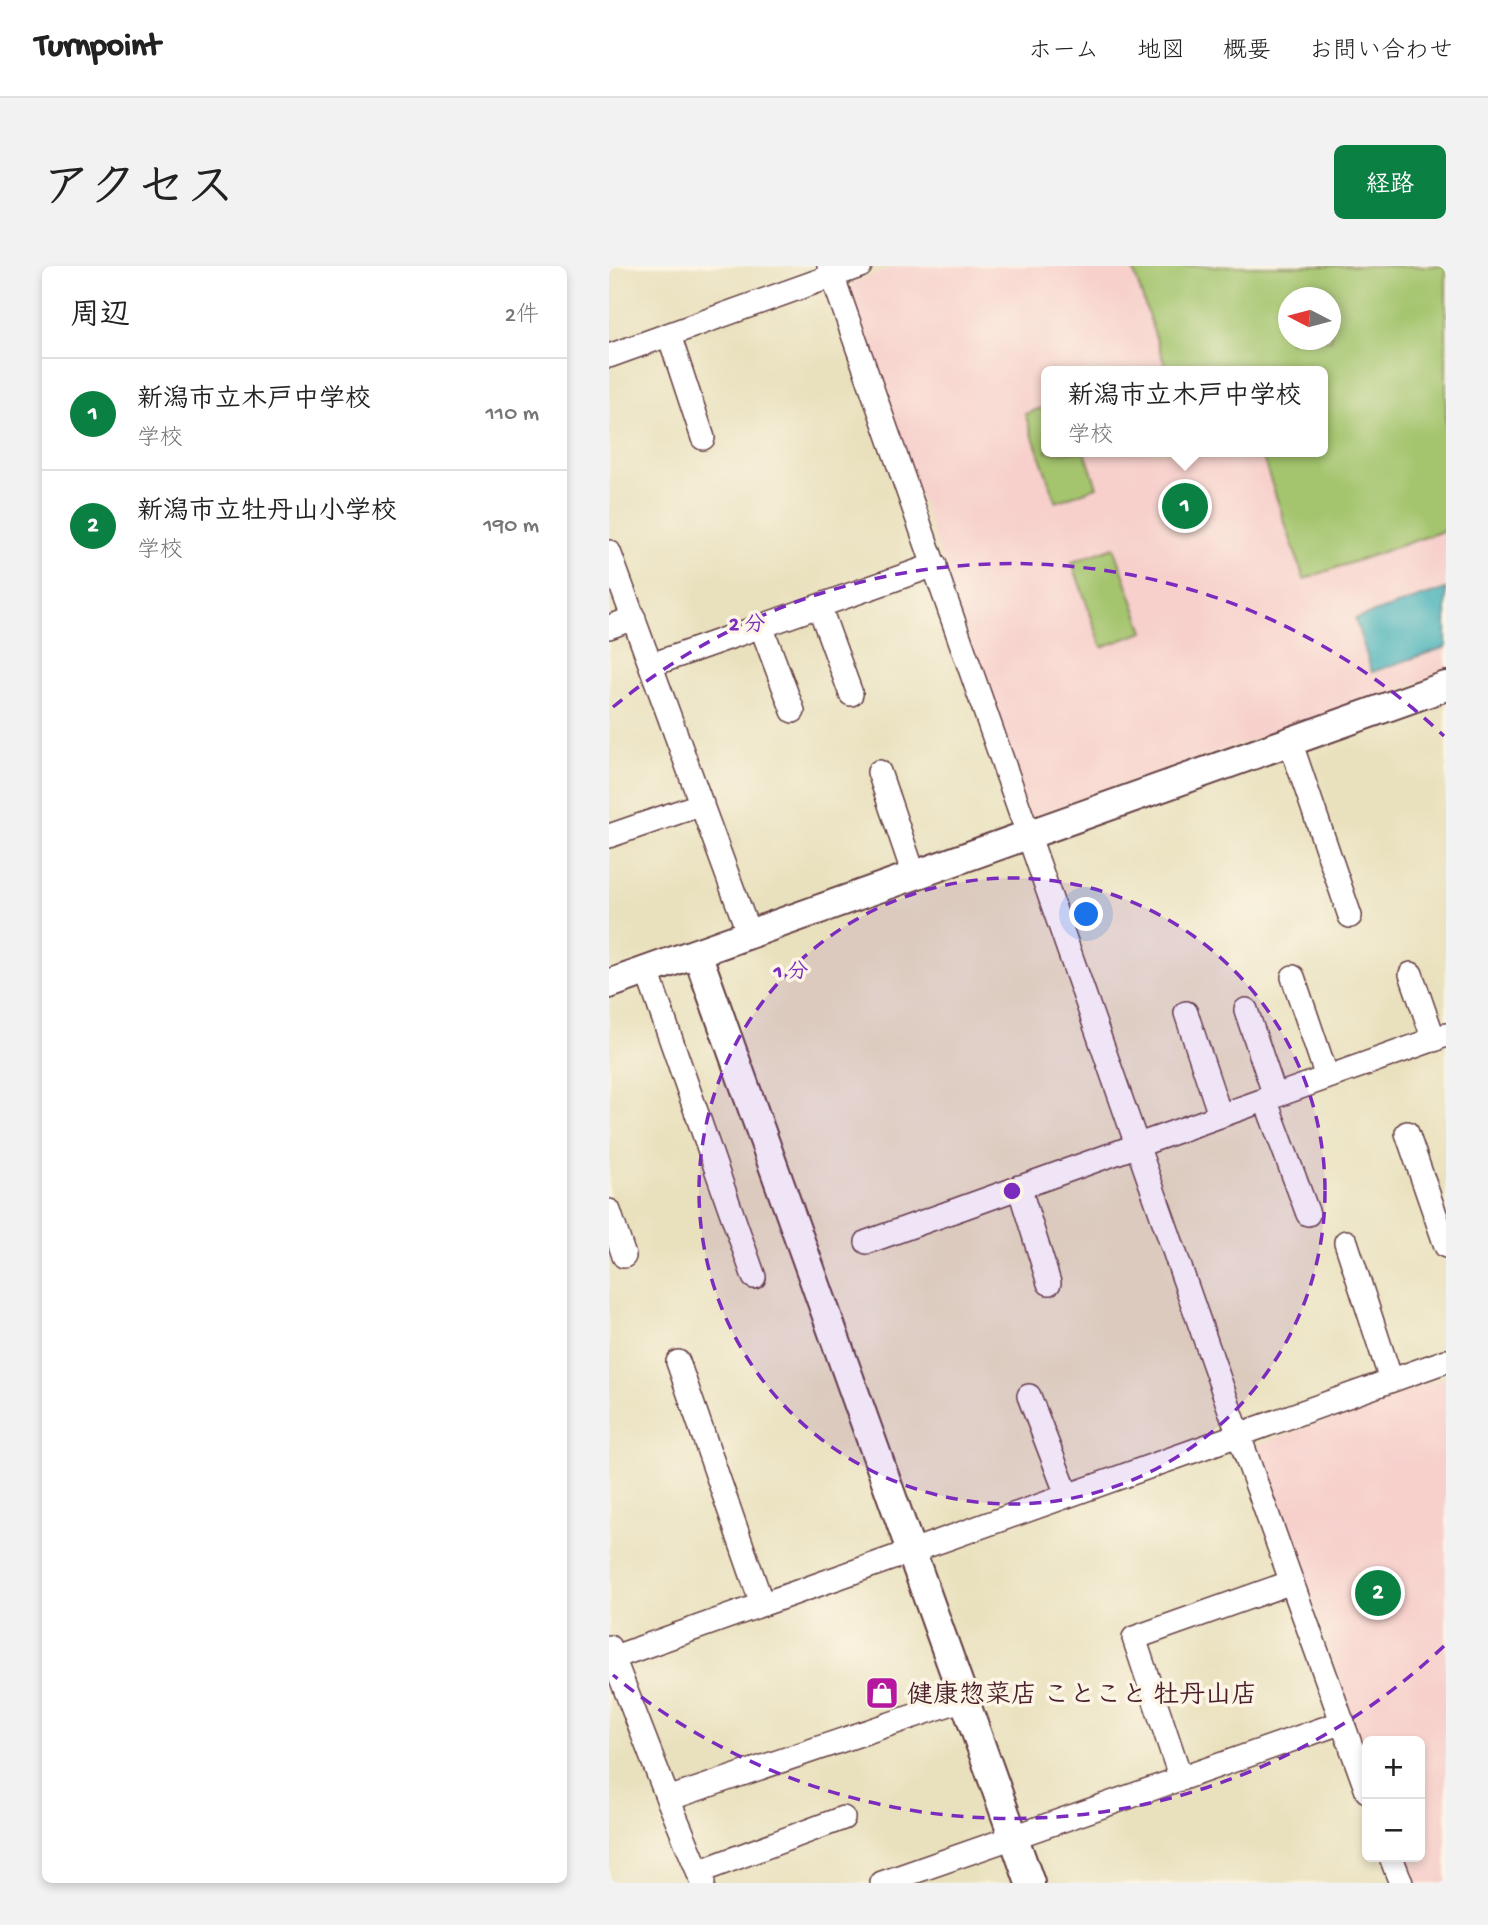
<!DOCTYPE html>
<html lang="ja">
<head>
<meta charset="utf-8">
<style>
  :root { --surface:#fff; --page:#f2f2f2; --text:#222; --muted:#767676; --line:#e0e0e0; --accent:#0b8043 }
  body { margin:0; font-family:"Gochi Hand","Klee One",sans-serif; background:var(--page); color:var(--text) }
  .controls { position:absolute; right:21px; bottom:21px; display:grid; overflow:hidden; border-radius:10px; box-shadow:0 4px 10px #0003 }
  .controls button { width:63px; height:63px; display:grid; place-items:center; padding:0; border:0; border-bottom:2px solid var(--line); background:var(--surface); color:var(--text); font:35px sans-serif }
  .compass { position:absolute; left:669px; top:21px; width:63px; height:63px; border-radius:50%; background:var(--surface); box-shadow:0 4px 10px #0003; rotate:276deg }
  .you { position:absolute; left:478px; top:649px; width:24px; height:24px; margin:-18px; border:5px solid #fff; border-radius:50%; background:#1a73e8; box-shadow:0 0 0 10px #1a73e833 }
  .badge { display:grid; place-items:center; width:46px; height:46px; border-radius:50%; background:var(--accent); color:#fff; font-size:23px; font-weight:700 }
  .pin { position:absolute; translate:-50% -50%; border:4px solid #fff; box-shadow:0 2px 7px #0006 }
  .popup { position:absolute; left:432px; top:100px; width:287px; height:91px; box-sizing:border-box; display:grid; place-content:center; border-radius:10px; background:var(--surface); filter:drop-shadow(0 2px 5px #0005); font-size:23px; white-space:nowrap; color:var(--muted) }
  .popup b { font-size:26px; color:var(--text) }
  .popup::after { content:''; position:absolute; left:50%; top:100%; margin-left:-14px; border:14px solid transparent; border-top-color:var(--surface) }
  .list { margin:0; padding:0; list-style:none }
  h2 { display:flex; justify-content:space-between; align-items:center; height:91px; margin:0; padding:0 28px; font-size:30px }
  h2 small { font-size:23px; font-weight:400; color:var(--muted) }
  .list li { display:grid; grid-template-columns:46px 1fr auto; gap:21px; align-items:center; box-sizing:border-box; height:112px; padding:0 28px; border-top:2px solid var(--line) }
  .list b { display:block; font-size:26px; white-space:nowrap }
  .list p { margin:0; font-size:23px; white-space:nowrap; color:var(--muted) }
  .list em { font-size:23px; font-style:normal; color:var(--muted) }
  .map { position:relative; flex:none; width:837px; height:1617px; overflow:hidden; border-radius:10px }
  header { display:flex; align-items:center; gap:42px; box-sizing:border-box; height:98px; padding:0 35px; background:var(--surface); border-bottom:2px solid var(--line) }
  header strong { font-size:33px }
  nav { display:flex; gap:38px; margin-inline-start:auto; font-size:24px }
  .intro { display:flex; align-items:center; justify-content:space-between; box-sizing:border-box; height:168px; padding:0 42px }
  h1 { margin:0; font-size:49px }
  .button { padding:18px 32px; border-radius:10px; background:var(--accent); color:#fff; font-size:24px; font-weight:700 }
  main { display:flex; gap:42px; padding:0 42px }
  aside { flex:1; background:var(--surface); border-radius:10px; box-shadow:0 4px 10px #0003 }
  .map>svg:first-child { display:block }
  .built { fill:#f7d0cc; fill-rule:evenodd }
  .green { fill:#a4c56e; stroke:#77724c; stroke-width:2; fill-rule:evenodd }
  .water { fill:#3daeb7; stroke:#446671; stroke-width:2 }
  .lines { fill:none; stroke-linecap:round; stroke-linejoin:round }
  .minor-casing { stroke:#623c41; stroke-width:26 }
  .tertiary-casing { stroke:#623c41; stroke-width:32 }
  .minor { stroke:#fff; stroke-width:23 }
  .tertiary { stroke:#fff; stroke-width:28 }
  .ring { fill:none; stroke:#7b2cbf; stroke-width:3.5; stroke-dasharray:12 9 }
  .labels { text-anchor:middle; stroke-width:7; stroke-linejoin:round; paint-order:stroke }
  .poi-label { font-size:26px; font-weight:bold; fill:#4a1f2b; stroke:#fcf5e5; text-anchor:start }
  .centre { fill:#7b2cbf; stroke:#fcf5e5; stroke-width:3.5 }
  .ring-label { font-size:21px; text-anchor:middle; font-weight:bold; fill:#7b2cbf; stroke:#fcf5e5; stroke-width:7; stroke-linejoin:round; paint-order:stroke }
</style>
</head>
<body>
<header>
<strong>Turnpoint</strong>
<nav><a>ホーム</a><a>地図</a><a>概要</a><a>お問い合わせ</a></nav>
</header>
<div class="intro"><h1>アクセス</h1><a class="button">経路</a></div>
<main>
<aside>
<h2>周辺<small>2件</small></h2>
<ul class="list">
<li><span class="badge">1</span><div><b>新潟市立木戸中学校</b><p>学校</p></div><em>110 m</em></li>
<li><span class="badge">2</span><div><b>新潟市立牡丹山小学校</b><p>学校</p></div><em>190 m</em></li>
</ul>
</aside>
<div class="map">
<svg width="837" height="1617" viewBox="0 0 837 1617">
  <rect width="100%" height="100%" fill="#fcf5e5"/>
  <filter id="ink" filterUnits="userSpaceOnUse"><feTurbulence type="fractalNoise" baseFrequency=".0143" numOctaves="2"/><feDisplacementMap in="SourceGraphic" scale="14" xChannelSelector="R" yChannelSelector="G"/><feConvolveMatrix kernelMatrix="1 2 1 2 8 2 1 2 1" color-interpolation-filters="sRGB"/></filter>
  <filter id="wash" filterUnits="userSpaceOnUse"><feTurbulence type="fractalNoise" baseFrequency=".00686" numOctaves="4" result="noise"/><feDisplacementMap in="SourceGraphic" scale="28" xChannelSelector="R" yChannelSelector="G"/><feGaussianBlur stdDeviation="1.57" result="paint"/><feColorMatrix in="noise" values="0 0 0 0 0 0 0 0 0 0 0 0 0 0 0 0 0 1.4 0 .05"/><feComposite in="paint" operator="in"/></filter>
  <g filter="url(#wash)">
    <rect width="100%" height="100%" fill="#e9e1be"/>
    <path class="built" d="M288,0H837V407L421,551L241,25L245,16ZM680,32H722V74H680ZM438,105H714V186H438Z
      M837,1111V1617H803L794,1591H811V1475H758V1491L648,1179Z"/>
    <path class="green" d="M523,0H837V264L695,313L652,186H714V105H558ZM680,32H722V74H680Z
      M438,140V186H476L488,221L447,236L416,148Z
      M505,281L535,366L493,381L463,296Z"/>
    <path class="water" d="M837,323V381L763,406L746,353Z"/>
  </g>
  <g filter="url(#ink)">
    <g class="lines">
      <defs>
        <path id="minor" d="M220,0L629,1167L758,1525
          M60,69L94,172
          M0,90L251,0
          M0,286L140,668
          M210,340L242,428
          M152,360L184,445
          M0,361L25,352
          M42,399L326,299
          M681,475L741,650
          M270,506L305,609
          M0,570L93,538
          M38,705L145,1011
          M802,708L825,774
          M684,711L718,811
          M637,744L666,830
          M577,747L611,849
          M656,833L699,948
          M798,867L837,980
          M410,921L440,1017
          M0,945L15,990
          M258,976L837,769
          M737,976L782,1114
          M69,1096L153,1338
          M420,1130L458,1229
          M0,1381L59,1533L94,1617
          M0,1393L837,1095
          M572,1513L525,1372L683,1316
          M59,1533L355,1433
          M782,1591L792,1617
          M89,1606L234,1552
          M273,1617L734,1456"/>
        <path id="tertiary" d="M88,687L421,1617
          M0,718L837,420"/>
      </defs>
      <use href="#minor" class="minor-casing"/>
      <use href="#tertiary" class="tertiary-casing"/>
      <use href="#minor" class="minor"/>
      <use href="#tertiary" class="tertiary"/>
    </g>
  </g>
  <circle cx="403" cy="925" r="313" fill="#7b2cbf" fill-opacity=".12"/>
  <g class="ring">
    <circle cx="403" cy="925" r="313"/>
    <path d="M835 1380A627 627 0 0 1 4 1409M4 441A627 627 0 0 1 835 470"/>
  </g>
  <defs>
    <symbol id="shop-square" viewBox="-11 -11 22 22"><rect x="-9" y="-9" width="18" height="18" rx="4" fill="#b5179e" stroke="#fcf5e5"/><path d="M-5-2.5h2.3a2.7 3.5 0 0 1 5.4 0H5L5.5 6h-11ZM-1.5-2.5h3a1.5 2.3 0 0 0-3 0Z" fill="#fff"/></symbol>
  </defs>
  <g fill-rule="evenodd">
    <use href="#shop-square" x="254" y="1408" width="38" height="38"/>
  </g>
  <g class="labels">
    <g class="poi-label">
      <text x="298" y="1436">健康惣菜店 ことこと 牡丹山店</text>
    </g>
  </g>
  <circle cx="403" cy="925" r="10" class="centre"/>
  <g class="ring-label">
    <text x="138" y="364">2 分</text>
    <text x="182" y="711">1 分</text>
  </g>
</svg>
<div class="controls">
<button>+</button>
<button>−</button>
</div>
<svg class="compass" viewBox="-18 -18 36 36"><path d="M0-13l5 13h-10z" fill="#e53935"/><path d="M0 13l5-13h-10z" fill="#767676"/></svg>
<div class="you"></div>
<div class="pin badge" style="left:576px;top:240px">1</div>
<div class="popup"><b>新潟市立木戸中学校</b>学校</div>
<div class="pin badge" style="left:769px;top:1327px">2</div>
</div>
</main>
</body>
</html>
